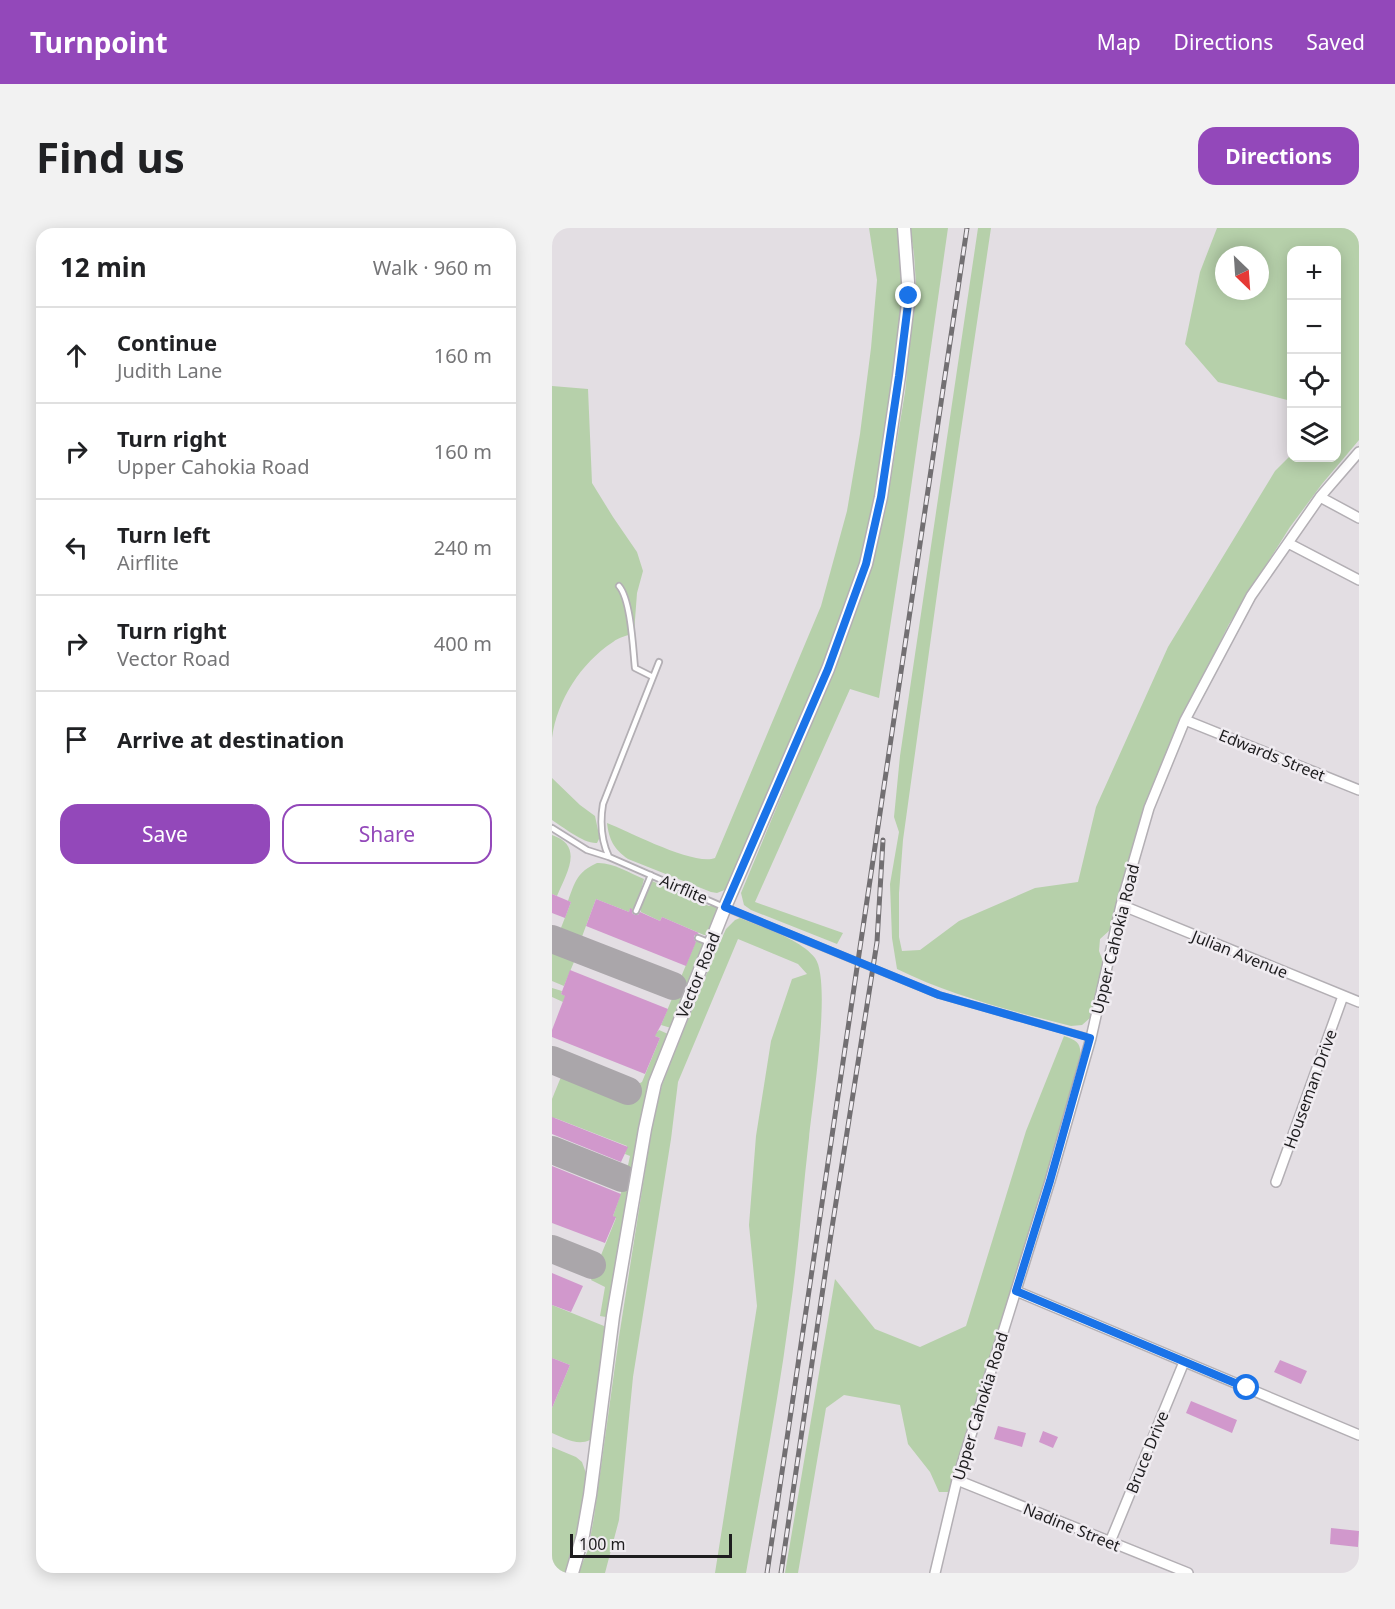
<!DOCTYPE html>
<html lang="en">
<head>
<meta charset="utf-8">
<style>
  :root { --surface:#fff; --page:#f2f2f2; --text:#202124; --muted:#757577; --line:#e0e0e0; --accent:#9348ba }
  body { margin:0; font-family:"Noto Sans",sans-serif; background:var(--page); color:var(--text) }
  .controls { position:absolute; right:18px; top:18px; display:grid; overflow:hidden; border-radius:12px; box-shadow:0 3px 15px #0003 }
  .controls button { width:54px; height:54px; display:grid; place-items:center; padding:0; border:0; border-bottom:2px solid var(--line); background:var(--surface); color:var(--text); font:30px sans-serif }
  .compass { position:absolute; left:663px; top:18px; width:54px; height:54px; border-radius:50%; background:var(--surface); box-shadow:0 3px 15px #0003; rotate:155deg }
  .scale { position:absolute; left:18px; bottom:15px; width:162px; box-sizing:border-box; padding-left:6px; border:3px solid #1e1d1f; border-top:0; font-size:16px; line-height:21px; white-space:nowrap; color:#1e1d1f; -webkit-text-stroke:4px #f0ecf1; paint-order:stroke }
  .stop { position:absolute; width:18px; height:18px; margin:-14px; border:4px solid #1a73e8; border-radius:50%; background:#fff }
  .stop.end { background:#1a73e8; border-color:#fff; box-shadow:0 2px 6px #0008 }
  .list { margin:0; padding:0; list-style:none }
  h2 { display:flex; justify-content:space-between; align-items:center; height:78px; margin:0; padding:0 24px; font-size:26px }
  h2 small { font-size:20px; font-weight:400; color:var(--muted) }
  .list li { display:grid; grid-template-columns:39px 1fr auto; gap:18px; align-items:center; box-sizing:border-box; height:96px; padding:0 24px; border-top:2px solid var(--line) }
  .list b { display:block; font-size:22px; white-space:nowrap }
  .list p { margin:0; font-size:20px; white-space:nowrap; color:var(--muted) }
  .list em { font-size:20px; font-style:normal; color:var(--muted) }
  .actions { display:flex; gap:12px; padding:18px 24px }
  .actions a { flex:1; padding:14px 0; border:2px solid var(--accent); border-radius:18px; text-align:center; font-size:21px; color:var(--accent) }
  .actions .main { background:var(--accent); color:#fff }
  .icon { flex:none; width:33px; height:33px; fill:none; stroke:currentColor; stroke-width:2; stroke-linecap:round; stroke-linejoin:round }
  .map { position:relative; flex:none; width:807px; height:1345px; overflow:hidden; border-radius:18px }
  header { display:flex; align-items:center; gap:36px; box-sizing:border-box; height:84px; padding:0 30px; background:var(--accent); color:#fff }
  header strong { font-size:28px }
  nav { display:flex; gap:33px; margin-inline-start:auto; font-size:21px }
  .intro { display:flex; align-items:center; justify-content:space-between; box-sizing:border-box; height:144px; padding:0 36px }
  h1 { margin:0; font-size:42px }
  .button { padding:15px 27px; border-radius:18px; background:var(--accent); color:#fff; font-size:21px; font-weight:700 }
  main { display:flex; gap:36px; padding:0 36px }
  aside { flex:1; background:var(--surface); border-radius:18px; box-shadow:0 3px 15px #0003 }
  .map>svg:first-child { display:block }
  .green { fill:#b6d0aa; fill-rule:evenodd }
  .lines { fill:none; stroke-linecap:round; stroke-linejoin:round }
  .taxiway { stroke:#aaa6aa; stroke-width:28 }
  .building { fill:#d198cc }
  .service-casing { stroke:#b3afb4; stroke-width:8 }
  .minor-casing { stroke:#b3afb4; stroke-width:12 }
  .tertiary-casing { stroke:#b3afb4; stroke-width:15 }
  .service { stroke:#fff; stroke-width:4.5 }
  .minor { stroke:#fff; stroke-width:9 }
  .tertiary { stroke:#fff; stroke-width:12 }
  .rail-casing { stroke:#726f72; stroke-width:5 }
  .rail { stroke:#f0ecf1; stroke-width:3; stroke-dasharray:9; stroke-linecap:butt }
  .route { stroke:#1a73e8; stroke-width:8 }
  .labels { text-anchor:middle; stroke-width:5; stroke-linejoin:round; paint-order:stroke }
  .street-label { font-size:16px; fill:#1e1d1f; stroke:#f0ecf1 }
</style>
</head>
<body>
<header>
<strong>Turnpoint</strong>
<nav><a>Map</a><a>Directions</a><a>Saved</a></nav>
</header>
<div class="intro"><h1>Find us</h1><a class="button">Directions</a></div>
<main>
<aside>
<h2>12 min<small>Walk · 960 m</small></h2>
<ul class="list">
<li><svg class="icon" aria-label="ahead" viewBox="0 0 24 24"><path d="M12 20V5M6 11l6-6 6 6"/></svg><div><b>Continue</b><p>Judith Lane</p></div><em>160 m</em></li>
<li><svg class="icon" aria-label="right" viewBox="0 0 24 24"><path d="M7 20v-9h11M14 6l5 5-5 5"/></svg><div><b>Turn right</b><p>Upper Cahokia Road</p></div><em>160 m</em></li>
<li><svg class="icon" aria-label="left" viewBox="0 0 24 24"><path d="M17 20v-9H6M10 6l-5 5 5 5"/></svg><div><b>Turn left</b><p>Airflite</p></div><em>240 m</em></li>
<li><svg class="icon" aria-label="right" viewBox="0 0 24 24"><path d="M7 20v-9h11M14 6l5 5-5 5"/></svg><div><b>Turn right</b><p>Vector Road</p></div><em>400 m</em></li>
<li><svg class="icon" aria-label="arrive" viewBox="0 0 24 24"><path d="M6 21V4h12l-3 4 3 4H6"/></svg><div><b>Arrive at destination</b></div></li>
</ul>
<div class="actions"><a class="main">Save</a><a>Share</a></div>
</aside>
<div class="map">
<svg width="807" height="1345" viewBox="0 0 807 1345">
  <rect width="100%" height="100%" fill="#e3dee3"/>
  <path class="green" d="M317,0H345L353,65L322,282L304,349L291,385L265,451L175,661L165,665L159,664L76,631C62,621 57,612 55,595C78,604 142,638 163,630L269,378L295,283L308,206L319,120L325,52Z
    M358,0H396L352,309L327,470L298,461L203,674L291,705L285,716L199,682L192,677L189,665L284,437L309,368L324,321L334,280L353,164L364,57L362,26Z
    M426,0H439L390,330L351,612L347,665V709L350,723L368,722L407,693L483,660L526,654L544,579L616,419L723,243L739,227L740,230H784V22H740L739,173L666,154L633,116L648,44L665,0H807V212L770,256L738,299L677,396L624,504L577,633L558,702L548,711L547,723L552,736L538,790L530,797L519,798C460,783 400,768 345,741L340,710L338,656L347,604L342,589L348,528ZM672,27H708V63H672Z
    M0,158L36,161L40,255L61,289L85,324L91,343L85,365L82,405C75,408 67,409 61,414C29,435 5,472 0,510Z
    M0,550L28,577L43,588L47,607V611L45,615C32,616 11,599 0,592Z
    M0,607C33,618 14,646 5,668L0,666Z
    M45,635C60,634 78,645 92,651L90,659L81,682L78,681L77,684L44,671L28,714L7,705L19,674L16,673C23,654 25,644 45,635Z
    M100,653L157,678L167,677L163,685L158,707H152L110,689L108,693L89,684C87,675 94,661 100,653Z
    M188,690C209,699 249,711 263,730C280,753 260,878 257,910C250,970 246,1030 237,1090C226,1175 209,1260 194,1345H163L205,1078L197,997L204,908L219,813L240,751L255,746L246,736L186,711L126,854L119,911L81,1149L67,1292L53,1345H26L36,1322L42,1289L67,1109L101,892L110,857L126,816L164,723L174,701L183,692Z
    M144,713L152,716L153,719L119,800L109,797Z
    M8,722L24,729L12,758L0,753V726Z
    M0,760L10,763L9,766L105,804L107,802L116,806L105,831L99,854L58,1087L54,1089L48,1088L53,1059L39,1052L64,990L61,988L72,956L78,928L73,926L75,918L3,890L2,892L0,891V871L11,844L78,871L84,857L90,854L108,810L12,772L11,774L0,769Z
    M512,808C529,813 530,819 527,835L490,966L431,1154L401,1264H387L378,1244L356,1216L348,1177L292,1167L274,1180L246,1345H233L283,1051L323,1101L368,1119L414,1098L474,903Z
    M0,1077L52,1098L56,1102L40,1207L38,1212C25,1218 12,1210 0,1205V1180L18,1137L0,1130Z
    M0,1219L24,1229L30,1234L36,1251L23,1322L13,1345H0Z"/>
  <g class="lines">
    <path class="taxiway" d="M0,711L121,758
      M0,832L76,863
      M0,922L70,950
      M0,1021L40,1037"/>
  </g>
  <path class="building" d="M0,666L19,674L13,690L0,685Z
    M44,671L77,684L78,680L80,681V685L83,687H86L88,684L108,693L110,689L147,705L142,708V711L144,714L134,738L34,698Z
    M18,742L116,781L109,797L103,808L108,810L93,846L0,809V802L13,768L9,766Z
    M0,889L76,919L69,934L0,906Z
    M0,938L69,966L61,988L64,989L53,1015L0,995Z
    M0,1045L31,1058L19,1084L0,1077Z
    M0,1130L18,1137L0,1180Z
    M728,1132L755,1143L749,1156L722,1144Z
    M639,1173L685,1192L680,1205L634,1185Z
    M446,1198L474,1205L470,1219L442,1211Z
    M491,1203L506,1209L501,1220L487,1214Z
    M779,1300L807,1303L806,1319L778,1316Z"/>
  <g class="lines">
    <defs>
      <path id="service" d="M67,358C79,372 81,421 83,440L101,449
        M0,600L35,622L57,629L167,677L387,767L539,810
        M57,629C49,612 48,594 51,576L107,434
        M84,683L99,647
        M146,710L156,714"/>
      <path id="minor" d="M768,269L807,290
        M736,315L807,352
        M633,492L807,562
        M569,677L807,774
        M724,954L791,768
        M464,1063L807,1207
        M405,1252L636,1345
        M558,1314L632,1134
        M383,1345L405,1252L498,953L539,810L569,677L597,580L633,492L699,368L768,269L807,224"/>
      <path id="tertiary" d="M20,1345L31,1307L38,1267L61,1088L93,901L103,855L173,679L276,441L314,336L329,269L347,148L357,67L352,0"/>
    </defs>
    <use href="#service" class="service-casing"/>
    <use href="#minor" class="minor-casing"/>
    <use href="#tertiary" class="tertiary-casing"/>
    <use href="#service" class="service"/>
    <use href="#minor" class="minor"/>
    <use href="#tertiary" class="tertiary"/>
    <defs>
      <path id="rail" d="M215,1345L415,0
        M229,1345L279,1006L325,714L331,612"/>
    </defs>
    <use href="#rail" class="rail-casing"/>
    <use href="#rail" class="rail"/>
  </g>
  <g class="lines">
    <path class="route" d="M357,68L347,148L329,269L314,336L276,441L173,679L387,767L538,810L498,953L464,1063L695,1160"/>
  </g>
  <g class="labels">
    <g class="street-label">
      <text transform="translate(720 527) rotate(22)" y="6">Edwards Street</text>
      <text transform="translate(132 661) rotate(23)" y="6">Airflite</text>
      <text transform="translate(563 711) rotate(-76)" y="6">Upper Cahokia Road</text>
      <text transform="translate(688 726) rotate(22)" y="6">Julian Avenue</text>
      <text transform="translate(146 747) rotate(-68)" y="6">Vector Road</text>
      <text transform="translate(758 861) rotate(-70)" y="6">Houseman Drive</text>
      <text transform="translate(428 1178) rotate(-73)" y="6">Upper Cahokia Road</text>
      <text transform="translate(595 1224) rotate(-68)" y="6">Bruce Drive</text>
      <text transform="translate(520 1299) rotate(22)" y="6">Nadine Street</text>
    </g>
  </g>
</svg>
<div class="controls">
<button>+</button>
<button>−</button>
<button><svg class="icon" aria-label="locate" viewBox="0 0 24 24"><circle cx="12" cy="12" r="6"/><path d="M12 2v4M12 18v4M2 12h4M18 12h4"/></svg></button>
<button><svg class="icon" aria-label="layers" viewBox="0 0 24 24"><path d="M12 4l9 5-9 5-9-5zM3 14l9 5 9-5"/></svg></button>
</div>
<svg class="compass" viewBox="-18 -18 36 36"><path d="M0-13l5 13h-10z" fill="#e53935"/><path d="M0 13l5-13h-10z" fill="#757577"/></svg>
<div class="scale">100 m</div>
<div class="stop" style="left:695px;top:1160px"></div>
<div class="stop end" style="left:357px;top:68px"></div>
</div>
</main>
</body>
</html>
